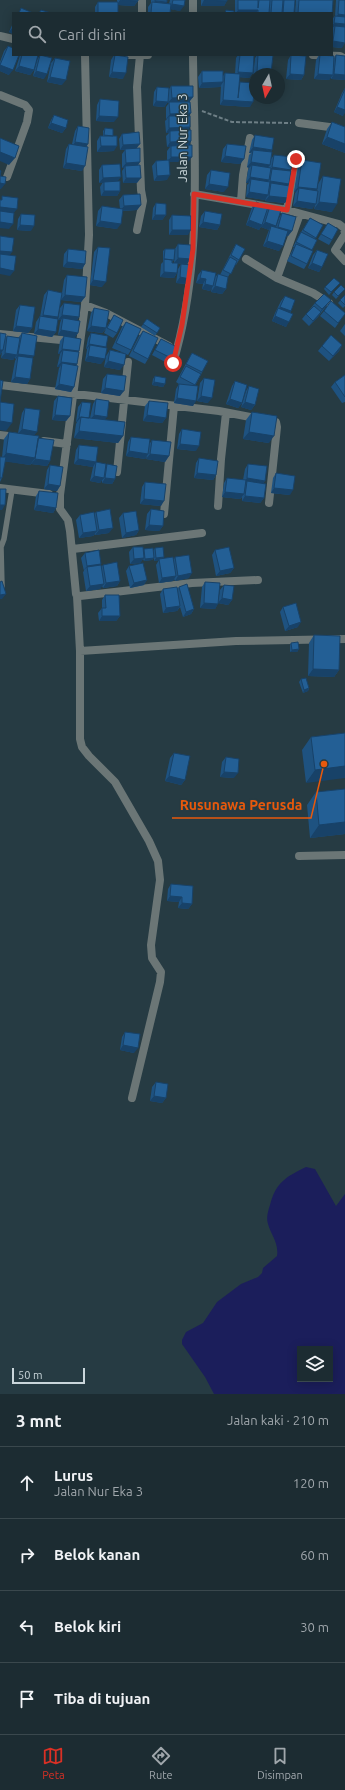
<!DOCTYPE html>
<html lang="id">
<head>
<meta charset="utf-8">
<style>
  :root { --surface:#1c2c32; --page:#29383e; --text:#f1f3f6; --muted:#a0a7ac; --line:#3a484d; --accent:#d93025 }
  body { margin:0; font-family:Ubuntu,sans-serif; background:var(--page); color:var(--text) }
  .controls { position:absolute; right:12px; bottom:12px; display:grid; overflow:hidden; border-radius:0px; box-shadow:0 2px 10px #0003 }
  .controls button { width:36px; height:36px; display:grid; place-items:center; padding:0; border:0; border-bottom:1px solid var(--line); background:var(--surface); color:var(--text); font:20px sans-serif }
  .compass { position:absolute; left:249px; top:68px; width:36px; height:36px; border-radius:50%; background:var(--surface); box-shadow:0 2px 10px #0003; rotate:189deg }
  .scale { position:absolute; left:12px; bottom:10px; width:73px; box-sizing:border-box; padding-left:4px; border:2px solid #cad6db; border-top:0; font-size:11px; line-height:14px; white-space:nowrap; color:#cad6db; -webkit-text-stroke:3px #263b43; paint-order:stroke }
  .stop { position:absolute; width:12px; height:12px; margin:-9px; border:3px solid #d93025; border-radius:50%; background:#fff }
  .stop.end { background:#d93025; border-color:#fff; box-shadow:0 1px 4px #0008 }
  .list { margin:0; padding:0; list-style:none }
  h2 { display:flex; justify-content:space-between; align-items:center; height:52px; margin:0; padding:0 16px; font-size:17px }
  h2 small { font-size:13px; font-weight:400; color:var(--muted) }
  .list li { display:grid; grid-template-columns:26px 1fr auto; gap:12px; align-items:center; box-sizing:border-box; height:72px; padding:0 16px; border-top:1px solid var(--line) }
  .list b { display:block; font-size:15px; white-space:nowrap }
  .list p { margin:0; font-size:13px; white-space:nowrap; color:var(--muted) }
  .list em { font-size:13px; font-style:normal; color:var(--muted) }
  .icon { flex:none; width:22px; height:22px; fill:none; stroke:currentColor; stroke-width:2; stroke-linecap:round; stroke-linejoin:round }
  .map { position:relative; flex:none; width:345px; height:1394px; overflow:hidden }
  .search { position:absolute; background:var(--surface); box-shadow:0 2px 10px #0003; left:12px; right:12px; top:12px; height:44px; display:flex; align-items:center; gap:10px; box-sizing:border-box; padding:0 14px; border-radius:0px; color:var(--muted); font-size:15px }
  .sheet { height:340px; background:var(--surface) }
  nav { display:flex; justify-content:space-around; align-items:center; box-sizing:border-box; height:56px; border-top:1px solid var(--line); background:var(--surface); font-size:11px; color:var(--muted) }
  nav a { display:grid; justify-items:center; gap:2px }
  nav .on { color:var(--accent) }
  .map>svg:first-child { display:block }
  .water { fill:#1b1e5b; fill-rule:evenodd }
  .lines { fill:none; stroke-linecap:round; stroke-linejoin:round }
  .path { stroke:#6e7f86; stroke-width:2; stroke-dasharray:4 2; stroke-linecap:butt }
  .service { stroke:#6b7676; stroke-width:5.5 }
  .minor { stroke:#6b7676; stroke-width:8 }
  .wall { fill:#1e5280 }
  .shaded-wall { fill:#184268 }
  .building { fill:#235f95; stroke:#184268 }
  .route { stroke:#d93025; stroke-width:5 }
  .labels { text-anchor:middle; stroke-width:3; stroke-linejoin:round; paint-order:stroke }
  .street-label { font-size:13px; fill:#cad6db; stroke:#263b43 }
  .leader { fill:none; stroke:#e8590c; stroke-width:1.5 }
  .callout-dot { fill:#e8590c; stroke:#263b43; stroke-width:1.5 }
  .callout-label { font-size:14px; text-anchor:middle; font-weight:bold; fill:#e8590c; stroke:#263b43; stroke-width:3; stroke-linejoin:round; paint-order:stroke }
</style>
</head>
<body>
<div class="map">
<svg width="345" height="1394" viewBox="0 0 345 1394">
  <rect width="100%" height="100%" fill="#263b43"/>
  <path class="water" d="M306,1167L315,1169L336,1206L345,1194V1394H214L205,1377L182,1344V1340L186,1332L203,1323L217,1302L241,1284L258,1277L262,1273L263,1268L277,1256C279,1243 271,1235 268,1224C266,1218 268,1211 270,1205C276,1182 286,1177 306,1167ZM300,1349H330V1379H300Z"/>
  <g class="lines">
    <path class="path" d="M202,111L232,122L291,123"/>
    <path class="service" d="M2,586L1,547L4,539L12,490"/>
    <path class="minor" d="M142,13V0
      M193,13V0
      M0,36L13,39
      M85,55L89,235L85,305L60,495V509L68,520L70,531L76,594L80,596L192,583L258,580
      M120,55H148
      M313,55L340,56L345,59
      M0,95L25,105L29,110L27,122L7,177
      M299,123L337,128L345,132
      M194,194L287,210L339,224L344,228L345,234L335,250L345,261
      M241,201L243,175L250,138
      M287,210L296,159
      M137,230L143,201L141,190L137,87L140,55
      M246,259L277,278L313,293L329,303
      M277,278L300,214
      M85,305L106,313L169,346
      M0,334L71,341
      M173,363C203,264 194,157 193,55
      M0,385L219,411L276,422L277,427L269,503
      M0,435L16,437
      M44,441L67,444
      M117,472L128,362
      M0,488L49,494
      M218,506L221,459L226,413
      M164,514L174,406
      M73,549L202,533
      M77,596L80,651L236,641L345,639
      M80,651V739L82,747L89,756L115,782L149,841L158,861L160,880L151,945L152,958L161,972L160,982L132,1098
      M299,856L345,855"/>
  </g>
  <path class="wall" d="M117,0H138V1L134,6L118,5V13H95V7L98,2H117Z
    M151,0H167L166,3L169,4L170,0H185L180,11L171,9L170,13H148V7L151,3Z
    M201,0H227L224,6H201Z
    M235,0H295L294,13H235Z
    M296,0H333L332,13H295Z
    M336,0H345L342,48L332,47V29H333L332,28V19L335,16Z
    M13,23V34L9,32Z
    M8,46L9,75L0,71V62L4,51Z
    M20,55H38L34,70L30,75L15,71Z
    M40,55L44,79L33,76L37,60Z
    M114,55L123,79L109,77L111,60Z
    M238,55H254L253,73L249,78L240,77L239,84L240,82L250,107L220,105L221,86L220,87L199,88L198,77L202,71L223,76L225,73L235,74L236,58Z
    M257,55H273L271,73V74H255V77H253L255,58Z
    M291,55L304,75L301,80L286,79L288,60Z
    M319,55L334,58L336,55L345,56V80L331,79V77L329,80L314,79L316,60Z
    M55,58L62,85L47,82L51,63Z
    M171,86L193,97L189,102L188,130L191,141L188,146V162H169L167,180L154,181L152,166L156,161L167,160V151L170,147H167L166,136L169,133H166L165,121L167,119H166V107L169,103H168V101V102L164,107L153,106L154,92L157,87L168,91Z
    M345,88L343,116L334,112L342,93Z
    M100,99L114,122L96,121L97,105Z
    M54,115L66,128L62,133L48,128L51,120Z
    M332,122L345,127V153L322,144L327,129Z
    M78,126L87,146L82,171L63,168L66,149L69,144H72L75,131Z
    M105,128L113,136L114,151L97,152V141L100,136H103V131Z
    M122,134L136,149L138,165L137,183H123L122,171L124,168H122V154L125,150H120L119,139Z
    M255,135L272,150L271,152V159L274,155L290,171L289,184L288,185V198L285,203L265,201L266,198L265,200L246,197L247,185L249,183H246L248,170L249,168L247,167L249,155L251,153H249L252,140Z
    M227,144L244,159L240,164L221,162L223,149Z
    M302,160L317,189L316,191H317L318,184L323,176L332,212L314,209L315,205L312,209L293,206L295,193L296,192H294L298,166Z
    M102,165L117,181L120,191L117,196H101L100,187L103,182L99,183V170Z
    M211,170L224,192L205,189L207,175Z
    M123,195L141,205L137,210L123,211L117,229L96,226L98,211L102,206L120,209L119,200Z
    M256,202L267,210L270,206L276,226L275,227H276L279,218L282,213L292,231L288,236L286,235L279,251L263,246L269,230L261,227L262,225L259,230L246,225L252,207Z
    M156,203L166,215L162,220H152L153,208Z
    M205,211L220,225L217,230L199,227L201,216Z
    M21,214L31,231L17,230L18,219Z
    M172,215L188,235H169V220Z
    M310,218L323,225L315,239L317,240L311,251L307,264L304,269L287,261L294,247H293L298,237Z
    M328,223L332,240L329,245L318,239Z
    M178,244L187,264L174,263L175,249Z
    M236,244L239,260L236,265H235L228,277L226,289L222,294L211,292L212,287L210,291L202,289L203,284L196,283L198,275L202,270L215,277L218,274L220,275L233,249Z
    M98,247L102,287L90,285L94,252Z
    M68,249L85,264L82,269L63,267L64,254Z
    M165,249L174,260L172,262L177,273L174,278L160,277L161,264L163,262V251Z
    M317,250L322,267L319,272L308,268L313,255Z
    M181,264L190,279L187,284L176,283L178,269Z
    M67,275L85,297L81,302L61,300L57,319L56,332L52,337L34,334L36,322L40,316V317L44,295L48,290L62,293L64,280Z
    M338,285L329,295L324,289L325,287Z
    M345,289L336,299L332,295L334,292Z
    M345,295V306L343,308L338,303Z
    M285,296L291,311L286,327L272,321L275,313L281,301Z
    M331,300L318,317L309,326L302,319L315,303Z
    M64,303L79,317L77,320L78,333L74,338L58,335L60,323L61,320H58L60,308Z
    M20,305L32,328L28,333L13,331L16,310Z
    M94,308L106,328L114,315L117,333L113,338L104,333L106,329L102,333L87,331L91,313Z
    M324,311L342,318L335,328L320,316Z
    M147,319L160,328L155,336L141,327Z
    M126,322L131,350L128,355L126,354L120,370L104,367L106,356L110,350L124,353L112,348L122,327Z
    M345,324V336L340,331Z
    M143,331L148,359L145,364L129,356L139,336Z
    M0,333L5,339L7,336L18,338L22,333L32,358L30,379L27,384L11,382L15,361L16,359H15V357L13,360L1,358L2,352L0,355Z
    M91,333L105,348L101,364L85,361L87,350V349H86L88,338Z
    M64,336L78,352L74,387L71,392L55,389L59,368L60,367H57L60,354H58L60,341Z
    M161,339L171,358L167,363L152,355L158,344Z
    M342,345L339,351L329,361L318,351L322,346Z
    M192,353L208,361L195,386L193,406L174,403L176,389L179,384L176,382L189,358Z
    M107,374L120,396L101,393L103,379Z
    M345,375V402L342,403L331,387L335,382Z
    M155,376L165,384L163,387L152,385L153,379Z
    M204,378L208,403L197,401L200,383Z
    M235,381L242,403L238,408L226,404L232,386Z
    M249,386L255,405L251,410L241,407L246,391Z
    M58,396L70,416L66,421L52,420L54,401Z
    M96,399L105,420L123,436L118,443L74,438L76,424L77,422H76L78,407L82,402L89,418H90L93,404Z
    M149,401L166,418L162,423L143,421L145,406Z
    M25,408L34,435L38,438L50,461L47,466L31,464L32,463L30,465L5,461L2,478L0,482V457H2L4,439L9,432L18,433L22,413Z
    M252,412L269,443L243,439L246,420Z
    M182,429L196,451L177,449L179,434Z
    M131,437L150,443L152,440L169,456L165,462L146,459L147,456L145,459L126,456L128,442Z
    M79,445L96,462L106,467L107,464L115,479L112,484L102,483V480L100,483L90,481L93,467L74,464L76,450Z
    M199,458L216,475L213,480L194,478L196,463Z
    M248,464L265,481L263,483L264,498L260,503L242,501V497L240,499L222,497L224,483L227,478L243,480L245,469Z
    M50,465L60,486L57,491L44,489L47,470Z
    M276,473L290,495L271,493L273,478Z
    M145,482L161,506L140,504L142,487Z
    M39,491L56,508L53,513L34,510L36,496Z
    M151,509L163,526L159,531L145,530L147,514Z
    M96,512L109,533L95,535V534L93,536L79,538L76,520L80,515L94,514Z
    M123,513L139,530L136,535L122,538L119,518Z
    M133,547L143,551L144,549L153,551L155,548L164,557L163,559H174L175,557L189,578L175,581L174,579L173,581L159,583L156,565L159,560L154,561V558L152,560L144,561L143,559L140,563L130,564L129,552Z
    M215,550L234,568L230,573L216,576L212,555Z
    M85,553L101,564L100,565L101,567L103,565L120,581L117,586L103,588L102,586L100,589L86,591L83,572L84,571L81,558Z
    M129,566L144,585L130,588L126,571Z
    M205,582L218,602L220,590L224,585L232,600L228,605L218,603L215,609L200,608L202,587Z
    M179,587L194,609L191,614L183,617L180,607L177,611L163,613L160,594L163,589L178,588Z
    M105,595L120,616L116,621H99L98,613L102,608V600Z
    M283,607L298,627L285,631L280,612Z
    M314,635L339,670L334,677L308,676L309,643Z
    M291,643L299,649L297,652H290V645Z
    M301,679L309,688L308,691L303,693L299,682Z
    M345,733L306,783L302,750L311,737Z
    M174,753L185,780L181,785L165,781L170,758Z
    M226,757L234,778L220,777L222,762Z
    M345,789V834L310,838L307,805L316,792Z
    M171,884L192,904L188,909L178,908L179,902L167,901L168,889Z
    M125,1032L134,1053L120,1050L122,1037Z
    M156,1082L166,1098L162,1103L150,1101L152,1087Z"/>
  <path class="shaded-wall" d="M120,0L138,1L134,6L117,5Z
    M204,0L227,1L224,6H201Z
    M155,1L167,2L164,7L151,6Z
    M172,4L184,6L180,11L169,9Z
    M238,10H258L256,13H236Z
    M338,14L345,15V20H335Z
    M334,23L345,24V29L335,26L332,28V26Z
    M13,27V34L9,32Z
    M333,41L345,43L342,48L332,47V42Z
    M0,65L13,70L9,75L0,71Z
    M19,66L34,70L30,75L15,71Z
    M36,71L47,74L44,79L33,76Z
    M112,72L126,73L123,79L109,77Z
    M238,72L253,73L249,78L235,77Z
    M257,72L271,73V74H255Z
    M290,74L304,75L301,80L286,79Z
    M318,74L333,75L329,80L314,79Z
    M334,74L345,75V80L331,79Z
    M50,77L66,80L62,85L47,82Z
    M223,82L220,87L199,88L202,83Z
    M193,97L189,102L168,103L172,98Z
    M223,100L253,102L250,107L220,105Z
    M156,101L168,102L164,107L153,106Z
    M337,107L345,110V113L343,116L334,112Z
    M191,113L187,118L169,116L167,119H166L170,114Z
    M99,116L118,117L114,122L96,121Z
    M51,123L66,128L62,133L48,128Z
    M190,127L187,132L170,131L169,133H166L169,128Z
    M327,137L345,144V153L322,144Z
    M191,141L188,147L171,146L170,147H167L170,142Z
    M75,142L88,144L85,149L72,147Z
    M140,144L136,149L120,150L123,145Z
    M101,146H117L114,151L97,152Z
    M253,147L272,150L269,155L253,150L251,153H249Z
    M0,152L15,158L9,165L0,161Z
    M225,156L244,159L240,164L221,162Z
    M171,157H192L188,162H167Z
    M140,162L137,167L125,166L124,168H122L126,163Z
    M251,162L270,165L266,170L252,165L249,168L247,167Z
    M66,163L85,166L82,171L63,168Z
    M272,167L291,170L288,175L272,169L269,173V172Z
    M170,175L167,180L154,181L157,176Z
    M121,177L117,182L99,183L103,178Z
    M250,177L269,180L265,185L251,179L249,183H246Z
    M126,178H141L137,183H123Z
    M270,181L289,184L286,189L271,183L268,187L267,186Z
    M0,183L5,184L1,189H0Z
    M209,184L228,187L224,192L205,189Z
    M298,187L317,189L314,195L299,188L296,192H294Z
    M104,191H120L117,196H101Z
    M249,192L268,195L265,200L246,197Z
    M269,196L288,198L285,203L265,201Z
    M297,201L316,204L312,209L293,206Z
    M319,202L337,204L332,212L314,209Z
    M141,205L137,210L120,211L124,206Z
    M0,207L17,209L13,214L0,212Z
    M155,215H166L162,220H152Z
    M249,220L262,225L259,230L246,225Z
    M100,221L121,224L117,229L96,226Z
    M0,222L13,224L9,229L0,228Z
    M203,222L220,225L217,230L199,227Z
    M265,222L276,226L273,231L271,226L269,230L261,227Z
    M20,225L34,226L31,231L17,230Z
    M278,227L292,231L288,236L275,232Z
    M172,230H191L188,235H169Z
    M267,241L283,246L279,251L263,246Z
    M0,251L12,252L8,258L0,256Z
    M178,258L191,259L187,264L174,263Z
    M67,262L85,264L82,269L63,267Z
    M312,263L322,267L319,272L308,268Z
    M0,268L14,271L10,276L0,274Z
    M164,272L177,273L174,278L160,277Z
    M180,277L190,279L187,284L176,283Z
    M200,278L206,279L203,284L196,283Z
    M93,280L106,282L102,287L90,285Z
    M205,284L213,286L210,291L202,289Z
    M215,286L226,289L222,294L211,292Z
    M65,295L85,297L81,302L61,300Z
    M331,300L327,305L319,314L322,309Z
    M280,307L291,311L287,316L276,312Z
    M321,312L318,317L309,326L313,321Z
    M43,315L58,317L55,322L40,320Z
    M62,315L79,317L75,322L63,318L61,320H58Z
    M275,316L289,322L286,327L272,321Z
    M16,326L32,328L28,333L13,331Z
    M91,326L106,328L102,333L87,331Z
    M38,329L56,332L52,337L34,334Z
    M61,330L78,333L74,338L58,335Z
    M89,344L106,347L102,352L90,345L87,349H86Z
    M342,345L339,351L329,361L333,356Z
    M62,349L79,351L75,356L63,350L60,354H58Z
    M0,350H3L0,355Z
    M5,353L17,355L13,360L1,358Z
    M18,354L34,356L30,361L18,356L16,359H15Z
    M88,356L105,359L101,364L85,361Z
    M108,361L124,365L120,370L104,367Z
    M61,362L77,364L74,369L62,363L60,367H57Z
    M15,377L30,379L27,384L11,382Z
    M154,382L165,384L163,387L152,385Z
    M59,384L74,387L71,392L55,389Z
    M105,388L124,391L120,396L101,393Z
    M201,396L212,398L208,403L197,401Z
    M177,398L196,401L193,406L174,403Z
    M230,399L242,403L238,408L226,404Z
    M245,402L255,405L251,410L241,407Z
    M55,415L70,416L66,421L52,420Z
    M94,415L107,417L103,422L90,420Z
    M147,415L166,418L162,423L143,421Z
    M79,417H81L77,422H76Z
    M0,421L12,423L6,431L0,430Z
    M22,429L37,432L33,437L18,434Z
    M79,431L123,436L118,443L74,438Z
    M249,432L274,436L269,443L243,439Z
    M180,444L199,446L196,451L177,449Z
    M129,451L148,454L145,459L126,456Z
    M6,453L35,458L30,465L1,461Z
    M150,454L169,456L165,462L146,459Z
    M35,459L50,461L47,466L31,464Z
    M78,459L96,462L93,467L74,464Z
    M197,473L216,475L213,480L194,478Z
    M94,476L104,478L100,483L90,481Z
    M105,478L115,479L112,484L102,483Z
    M247,478L265,481L262,486L247,481L245,484L243,483Z
    M48,484L60,486L57,491L44,489Z
    M274,488L293,490L290,495L271,493Z
    M225,492L244,494L240,499L222,497Z
    M245,496L264,498L260,503L242,501Z
    M144,499L164,501L161,506L140,504Z
    M0,505H5L2,510H0Z
    M37,505L56,508L53,513L34,510Z
    M149,525L163,526L159,531L145,530Z
    M113,528L109,533L95,535L99,530Z
    M139,530L136,535L122,538L126,533Z
    M97,531L93,536L79,538L83,533Z
    M164,557L162,560L154,561L156,558Z
    M144,558L140,563L130,564L134,559Z
    M154,558L152,560L144,561L145,559Z
    M101,564L97,569L87,567L83,571L87,566Z
    M234,568L230,573L216,576L220,571Z
    M192,573L189,578L175,581L178,576Z
    M176,576L173,581L159,583L162,578Z
    M147,580L144,585L130,588L134,583Z
    M120,581L117,586L103,588L106,583Z
    M104,584L100,589L86,591L90,586Z
    M6,594L2,599H0V595Z
    M222,598L232,600L228,605L218,603Z
    M204,603L218,604L215,609L200,608Z
    M180,606L177,611L163,613L166,608Z
    M194,609L191,614L183,617L186,612Z
    M102,616H120L116,621H99Z
    M301,622L298,627L285,631L289,626Z
    M299,649L297,652H290L292,650Z
    M313,669L339,670L334,677L308,676Z
    M309,688L308,691L303,693L304,690Z
    M345,766V778L306,783L315,770Z
    M224,772L238,773L234,778L220,777Z
    M169,776L185,780L181,785L165,781Z
    M345,822V834L310,838L319,825Z
    M170,896L182,897L179,902L167,901Z
    M182,903L192,904L188,909L178,908Z
    M123,1045L138,1048L134,1053L120,1050Z
    M154,1096L166,1098L162,1103L150,1101Z"/>
  <path class="building" d="M122,0H138V1Z
    M155,0H167V2L155,1Z
    M173,0H185L184,6L172,4Z
    M204,0H227V1Z
    M238,0H258V8L259,0H270L269,13H258V10H238Z
    M272,0H283L282,13H271Z
    M284,0H295L294,13H283Z
    M299,0H333L332,16V13H298Z
    M339,0H345V15L338,14Z
    M98,2H118V13H98Z
    M152,2L171,4L170,13H151Z
    M21,8L33,13H19Z
    M41,10L51,13H39Z
    M226,10L234,11V13H225Z
    M335,16L345,17V24L334,23Z
    M335,26L345,27V43L333,41Z
    M8,46L13,48V55H19L13,70L0,65Z
    M22,55H38L34,70L19,66Z
    M40,55L52,58L47,74L36,71Z
    M115,55L128,57L126,73L112,72Z
    M240,55H254L253,73L238,72Z
    M258,55H273L271,73L257,72Z
    M291,55L306,56L304,75L290,74Z
    M320,55L334,56L333,75L318,74Z
    M336,55L345,56V75L334,74Z
    M55,58L70,61L66,80L50,77Z
    M202,71H223V82L202,83Z
    M225,73L240,74L238,98L240,82L255,83L253,102L223,100Z
    M171,86H193V97L172,98Z
    M157,87L169,88L168,102L156,101Z
    M345,89V110L337,107Z
    M100,99L119,101L118,117L99,116Z
    M169,102H190L191,113L170,114Z
    M54,115L68,120L66,128L51,123Z
    M169,116H190V127L169,128Z
    M332,122L345,127V144L327,137Z
    M78,126L89,128L88,144L75,142Z
    M105,128L113,129V136L104,135Z
    M191,130V141L170,142V131Z
    M139,132L140,144L123,145L122,134Z
    M255,135L274,138L272,150L253,147Z
    M100,136H117V146H101Z
    M0,138L19,146L15,158L0,152Z
    M69,144L88,147L85,166L66,163Z
    M227,144L246,146L244,159L225,156Z
    M192,145V157H171V146Z
    M140,148V162L126,163L125,149Z
    M253,150L272,152L270,165L251,162Z
    M274,155L293,157L291,170L272,167Z
    M169,160L170,175L157,176L156,161Z
    M302,160L321,163L317,189L298,187Z
    M120,164L121,177L103,178L102,165Z
    M140,165L141,178H126L125,166Z
    M252,165L271,168L269,180L250,177Z
    M272,169L291,171L289,184L270,181Z
    M0,170L1,171L0,176L6,177L5,184L0,183Z
    M211,170L230,173L228,187L209,184Z
    M323,176L341,179L337,204L319,202Z
    M251,179L270,182L268,195L249,192Z
    M120,181V191H104V182Z
    M271,183L290,186L288,198L269,196Z
    M299,188L318,191L316,204L297,201Z
    M140,194L141,205L124,206L123,195Z
    M2,196L18,198L17,209L0,207V200H2Z
    M256,202L268,207L262,225L249,220Z
    M156,203L166,204V215H155Z
    M102,206L123,209L121,224L100,221Z
    M270,206L281,210L276,226L265,222Z
    M0,211L14,213L13,224L0,222Z
    M205,211L222,214L220,225L203,222Z
    M282,213L296,217L292,231L278,227Z
    M21,214L35,215L34,226L20,225Z
    M172,215L191,216V230H172Z
    M310,218L323,225L316,238L303,230Z
    M328,223L338,229L332,240L321,234Z
    M271,226L288,231L283,246L267,241Z
    M301,232L317,240L312,250L296,242Z
    M0,236L14,238L12,252L0,251Z
    M178,244L191,245V259L178,258Z
    M236,244L245,249L239,260L231,255Z
    M296,244L313,251L307,264L291,256Z
    M98,247L110,248L106,282L93,280Z
    M68,249L86,251L85,264L67,262Z
    M165,249H175L174,260L164,259Z
    M317,250L328,254L322,267L312,263Z
    M0,254L16,256L14,271L0,268Z
    M230,257L237,261L231,274L223,270Z
    M164,259L172,260V263H178L177,273L164,272Z
    M181,264L192,265L190,279L180,277Z
    M202,270L216,273L213,286L205,284L206,279L200,278Z
    M218,274L228,277L226,289L215,286Z
    M67,275L87,277L85,297L65,295Z
    M334,278L340,283L331,292L325,287Z
    M341,285L345,289L338,296L334,292Z
    M48,290L62,293L58,317L43,315Z
    M324,294L331,300L322,309L315,303Z
    M345,295V305L340,300Z
    M285,296L295,300L291,311L280,307Z
    M331,301L345,313V314L338,323L324,311Z
    M64,303L80,305L79,317L62,315Z
    M20,305L35,307L32,328L16,326Z
    M314,306L321,312L313,321L306,314Z
    M94,308L109,311L106,328L91,326Z
    M278,308L293,314L289,322L275,316Z
    M114,315L123,320L117,333L107,328Z
    M40,316L58,319L56,332L38,329Z
    M63,318L80,321L78,333L61,330Z
    M147,319L160,328L157,333L143,324Z
    M126,322L141,329L131,350L116,343Z
    M143,331L158,338L148,359L133,351Z
    M0,333L6,334L3,350H0Z
    M22,333L37,336L34,356L18,354Z
    M91,333L108,336L106,347L89,344Z
    M331,335L342,345L333,356L322,346Z
    M7,336L20,338L17,355L5,353Z
    M64,336L81,339L79,351L62,349Z
    M161,339L177,347L171,358L155,350Z
    M90,345L107,348L105,359L88,356Z
    M63,350L79,352L77,364L61,362Z
    M110,350L126,354L124,365L108,361Z
    M192,353L208,361L202,372L186,364Z
    M18,356L33,358L30,379L15,377Z
    M62,363L78,366L74,387L59,384Z
    M186,366L201,374L195,385L180,377Z
    M107,374L126,376L124,391L105,388Z
    M345,375V397L335,382Z
    M155,376L166,378L165,384L154,382Z
    M204,378L215,380L212,398L201,396Z
    M0,380L3,381L0,402L14,404L12,423L0,421Z
    M235,381L247,385L242,403L230,399Z
    M179,384L198,386L196,401L177,398Z
    M249,386L259,389L255,405L245,402Z
    M58,396L72,398L70,416L55,415Z
    M96,399L109,401L107,417L94,415Z
    M149,401L168,403L166,418L147,415Z
    M82,402L91,403L89,418L79,417Z
    M25,408L40,410L37,432L22,429Z
    M252,412L277,416L274,436L249,432Z
    M81,417L125,422L123,436L79,431Z
    M182,429L201,432L199,446L180,444Z
    M9,432L39,436L35,458L6,453Z
    M131,437L150,439L148,454L129,451Z
    M38,438L54,440L50,461L35,459Z
    M152,440L171,442L169,456L150,454Z
    M79,445L98,447L96,462L78,459Z
    M0,457H6L2,478H0Z
    M199,458L218,461L216,475L197,473Z
    M96,462L106,464L104,478L94,476Z
    M107,464L117,466L115,479L105,478Z
    M248,464L267,466L265,481L247,478Z
    M50,465L63,467L60,486L48,484Z
    M276,473L295,476L293,490L274,488Z
    M227,478L246,480L244,494L225,492Z
    M247,481L266,484L264,498L245,496Z
    M145,482L166,484L164,501L144,499Z
    M0,489H6L5,505H0Z
    M39,491L58,493L56,508L37,505Z
    M110,509L113,528L99,530L96,512Z
    M151,509L164,511L163,526L149,525Z
    M136,511L139,530L126,533L123,513Z
    M94,512L97,531L83,533L80,515Z
    M133,547H143L144,558L134,559Z
    M163,547L164,557L156,558L155,548Z
    M229,547L234,568L220,571L215,550Z
    M153,548L154,558L145,559L144,549Z
    M99,550L101,564L87,566L85,553Z
    M189,555L192,573L178,576L175,557Z
    M173,557L176,576L162,578L159,559Z
    M117,562L120,581L106,583L103,565Z
    M143,563L147,580L134,583L129,566Z
    M101,565L104,584L90,586L87,567Z
    M2,581L6,594L0,595V582Z
    M205,582L220,583L218,604L204,603Z
    M187,584L194,609L186,612L179,587Z
    M224,585L234,586L232,600L222,598Z
    M177,587L180,606L166,608L163,589Z
    M105,595H119L120,616H102V608H106Z
    M296,603L301,622L289,626L283,607Z
    M314,635L340,636L339,670L313,669Z
    M298,642L299,649L292,650L291,643Z
    M306,678L309,688L304,690L301,679Z
    M345,733V766L315,770L311,737Z
    M174,753L190,756L185,780L169,776Z
    M226,757L239,759L238,773L224,772Z
    M345,789V822L319,825L316,792Z
    M171,884L193,886L192,904L182,903V897L170,896Z
    M125,1032L140,1034L138,1048L123,1045Z
    M156,1082L168,1084L166,1098L154,1096Z"/>
  <g class="lines">
    <path class="route" d="M173,363L182,325L193,249L194,194L287,210L296,159"/>
  </g>
  <g class="labels">
    <g class="street-label">
      <text transform="translate(182 138) rotate(-90)" y="5">Jalan Nur Eka 3</text>
    </g>
  </g>
  <path class="leader" d="M324 764L311 818H172"/>
  <circle class="callout-dot" cx="324" cy="764" r="4"/>
  <g class="callout-label">
    <text x="241" y="810">Rusunawa Perusda</text>
  </g>
</svg>
<div class="controls">
<button><svg class="icon" aria-label="layers" viewBox="0 0 24 24"><path d="M12 4l9 5-9 5-9-5zM3 14l9 5 9-5"/></svg></button>
</div>
<svg class="compass" viewBox="-18 -18 36 36"><path d="M0-13l5 13h-10z" fill="#e53935"/><path d="M0 13l5-13h-10z" fill="#a0a7ac"/></svg>
<div class="scale">50 m</div>
<div class="stop" style="left:173px;top:363px"></div>
<div class="stop end" style="left:296px;top:159px"></div>
<div class="search"><svg class="icon" aria-label="search" viewBox="0 0 24 24"><circle cx="10" cy="10" r="6"/><path d="M15 15l6 6"/></svg>Cari di sini</div>
</div>
<section class="sheet">
<h2>3 mnt<small>Jalan kaki · 210 m</small></h2>
<ul class="list">
<li><svg class="icon" aria-label="ahead" viewBox="0 0 24 24"><path d="M12 20V5M6 11l6-6 6 6"/></svg><div><b>Lurus</b><p>Jalan Nur Eka 3</p></div><em>120 m</em></li>
<li><svg class="icon" aria-label="right" viewBox="0 0 24 24"><path d="M7 20v-9h11M14 6l5 5-5 5"/></svg><div><b>Belok kanan</b></div><em>60 m</em></li>
<li><svg class="icon" aria-label="left" viewBox="0 0 24 24"><path d="M17 20v-9H6M10 6l-5 5 5 5"/></svg><div><b>Belok kiri</b></div><em>30 m</em></li>
<li><svg class="icon" aria-label="arrive" viewBox="0 0 24 24"><path d="M6 21V4h12l-3 4 3 4H6"/></svg><div><b>Tiba di tujuan</b></div></li>
</ul>
</section>
<nav>
<a class="on"><svg class="icon" aria-label="map" viewBox="0 0 24 24"><path d="M3 6l6-2 6 2 6-2v14l-6 2-6-2-6 2zM9 4v14M15 6v14"/></svg>Peta</a>
<a><svg class="icon" aria-label="directions" viewBox="0 0 24 24"><path d="M12 3l9 9-9 9-9-9zM9 14v-3h6M13 9l2 2-2 2"/></svg>Rute</a>
<a><svg class="icon" aria-label="saved" viewBox="0 0 24 24"><path d="M7 4h10v16l-5-4-5 4z"/></svg>Disimpan</a>
</nav>
</body>
</html>
